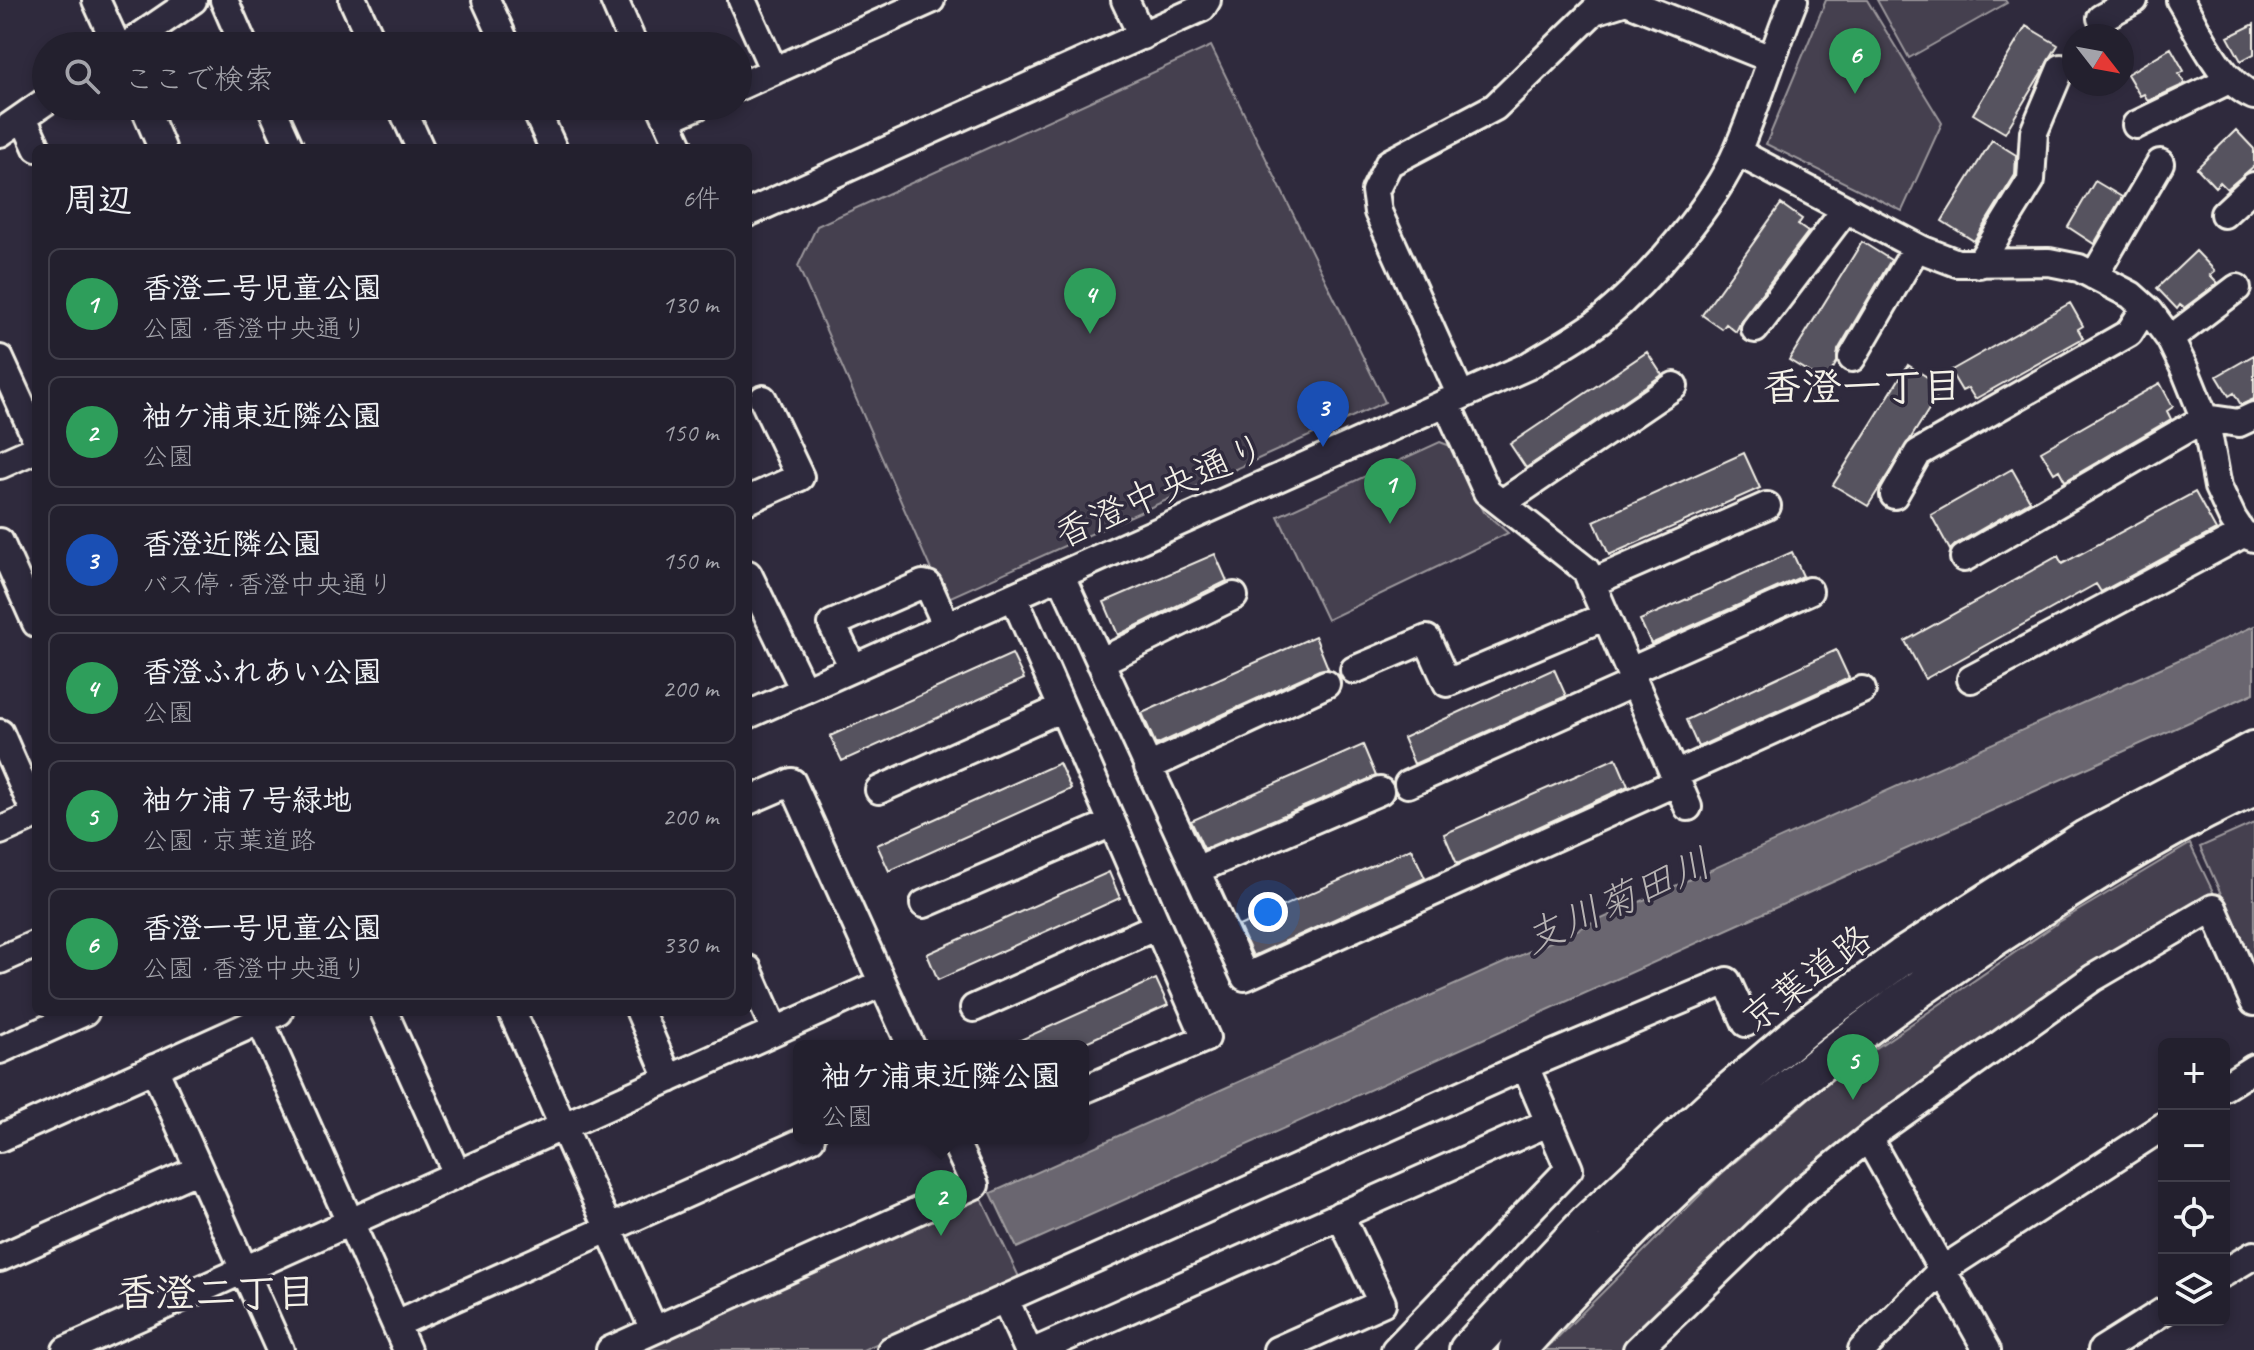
<!DOCTYPE html>
<html lang="ja">
<head>
<meta charset="utf-8">
<style>
  :root { --surface:#23202e; --page:#2b2836; --text:#f1f3f6; --muted:#a3a3aa; --line:#403e4a; --accent:#2563eb }
  body { margin:0; font-family:Caveat,"Klee One",sans-serif; background:var(--page); color:var(--text) }
  .controls { position:absolute; right:24px; bottom:24px; display:grid; overflow:hidden; border-radius:12px; box-shadow:0 4px 12px #0003 }
  .controls button { width:72px; height:72px; display:grid; place-items:center; padding:0; border:0; border-bottom:2px solid var(--line); background:var(--surface); color:var(--text); font:40px sans-serif }
  .compass { position:absolute; left:2062px; top:24px; width:72px; height:72px; border-radius:50%; background:var(--surface); box-shadow:0 4px 12px #0003; rotate:121deg }
  .you { position:absolute; left:1268px; top:912px; width:28px; height:28px; margin:-20px; border:6px solid #fff; border-radius:50%; background:#1a73e8; box-shadow:0 0 0 12px #1a73e833 }
  .badge { display:grid; place-items:center; width:52px; height:52px; border-radius:50%; background:var(--accent); color:#fff; font-size:26px; font-weight:700 }
  .pin { position:absolute; translate:-50% -66px; filter:drop-shadow(0 2px 4px #0008) }
  .pin::after { content:''; position:absolute; top:42px; width:28px; height:24px; background:inherit; clip-path:polygon(0 0,100% 0,50% 100%) }
  .popup { position:absolute; left:793px; top:1040px; width:296px; height:104px; box-sizing:border-box; display:grid; place-content:center; border-radius:12px; background:var(--surface); filter:drop-shadow(0 2px 6px #0005); font-size:26px; white-space:nowrap; color:var(--muted) }
  .popup b { font-size:30px; color:var(--text) }
  .popup::after { content:''; position:absolute; left:50%; top:100%; margin-left:-16px; border:16px solid transparent; border-top-color:var(--surface) }
  .list { margin:0; padding:0; list-style:none }
  h2 { display:flex; justify-content:space-between; align-items:center; height:104px; margin:0; padding:0 32px; font-size:34px }
  h2 small { font-size:26px; font-weight:400; color:var(--muted) }
  .list li { display:grid; grid-template-columns:52px 1fr auto; gap:24px; align-items:center; box-sizing:border-box; height:112px; margin:0 16px 16px; padding:0 16px; border:2px solid var(--line); border-radius:12px }
  .list b { display:block; font-size:30px; white-space:nowrap }
  .list p { margin:0; font-size:26px; white-space:nowrap; color:var(--muted) }
  .list em { font-size:26px; font-style:normal; color:var(--muted) }
  .icon { flex:none; width:44px; height:44px; fill:none; stroke:currentColor; stroke-width:2; stroke-linecap:round; stroke-linejoin:round }
  .map { position:relative; flex:none; width:2254px; height:1350px; overflow:hidden }
  .search { position:absolute; background:var(--surface); box-shadow:0 4px 12px #0003; left:32px; top:32px; width:720px; height:88px; display:flex; align-items:center; gap:20px; box-sizing:border-box; padding:0 28px; border-radius:44px; color:var(--muted); font-size:30px }
  .panel { position:absolute; background:var(--surface); box-shadow:0 4px 12px #0003; left:32px; top:144px; width:720px; height:872px; border-radius:12px }
  .map>svg:first-child { display:block }
  .green { fill:#454050; stroke:#9c989c; stroke-width:2 }
  .water { fill:#6a6670; stroke:#a19ea0; stroke-width:2 }
  .building { fill:#56525f; stroke:#f4f1e8; stroke-width:2 }
  .lines { fill:none; stroke-linecap:round; stroke-linejoin:round }
  .minor-casing { stroke:#f4f1e8; stroke-width:32 }
  .highway-casing { stroke:#f4f1e8; stroke-width:42 }
  .minor { stroke:#2f2a3d; stroke-width:26 }
  .highway { stroke:#2f2a3d; stroke-width:36 }
  .labels { text-anchor:middle; stroke-width:7; stroke-linejoin:round; paint-order:stroke }
  .street-label { font-size:38px; fill:#f4f1e8; stroke:#2f2a3d }
  .neighbourhood-label { font-size:40px; font-weight:bold; fill:#f4f1e8; stroke:#2f2a3d }
  .water-label { font-size:40px; font-style:italic; fill:#b6b2b2; stroke:#2f2a3d }
</style>
</head>
<body>
<div class="map">
<svg width="2254" height="1350" viewBox="0 0 2254 1350">
  <rect width="100%" height="100%" fill="#2f2a3d"/>
  <filter id="ink" filterUnits="userSpaceOnUse"><feTurbulence type="fractalNoise" baseFrequency=".0125" numOctaves="2"/><feDisplacementMap in="SourceGraphic" scale="16" xChannelSelector="R" yChannelSelector="G"/><feConvolveMatrix kernelMatrix="1 2 1 2 8 2 1 2 1" color-interpolation-filters="sRGB"/></filter>
  <g filter="url(#ink)">
    <path class="green" d="M1826,0H1867L1942,123L1902,211L1766,144Z
      M1877,0H2005L2007,3L1909,58Z
      M1211,46L1385,402L944,600L798,266L817,226Z
      M1440,442L1453,447L1484,512L1508,533L1327,620L1278,516Z
      M2254,823V968L2200,847Z
      M2190,844L2216,898L2124,949L1658,1314L1624,1350H1545L1720,1175L1830,1080L2059,922Z
      M979,1193L1020,1279L863,1350H628Z"/>
    <path class="water" d="M2254,626V693L1017,1248L991,1193Z"/>
    <path class="building" d="M2254,24V54L2241,61L2228,37Z
      M2026,26L2058,45L2005,133L1973,114Z
      M2171,48L2184,71L2179,74L2185,84L2148,101L2144,94L2140,96L2127,74Z
      M2236,130L2254,149V166L2227,189L2220,182L2215,187L2197,168Z
      M1992,140L2016,155L2015,175L1974,241L1942,221Z
      M2095,181L2122,197L2094,244L2068,227Z
      M1781,204L1802,219L1798,225L1808,232L1742,319L1736,332L1726,324L1722,329L1702,315Z
      M1862,242L1891,260L1838,350L1837,362L1825,382L1789,360Z
      M2196,251L2215,271L2210,275L2218,283L2184,308L2180,305L2177,309L2157,288Z
      M2070,303L2083,326L2078,329L2083,338L1975,399L1968,388L1962,391L1950,371Z
      M1647,352L1662,375L1526,468L1510,444Z
      M2254,355V399L2241,405L2234,393L2229,396L2217,376Z
      M1908,365L1943,387L1868,506L1833,485Z
      M2160,383L2173,407L2167,411L2171,419L2065,481L2059,470L2054,473L2041,451Z
      M1744,453L1760,488L1609,555L1594,521Z
      M2012,469L2030,501L1956,544L1950,550L1931,515Z
      M2195,492L2216,530L2101,592L2096,584L1925,679L1905,641L2058,556L2062,564Z
      M1792,552L1803,576L1651,644L1640,620Z
      M1215,554L1227,581L1118,635L1104,602Z
      M1315,636L1328,668L1319,670L1156,745L1142,713Z
      M1836,650L1849,678L1698,747L1686,720Z
      M1012,654L1024,679L842,761L830,736Z
      M1554,669L1566,696L1414,764L1403,738Z
      M1363,745L1376,776L1204,849L1191,821Z
      M1616,758L1628,786L1457,864L1444,834Z
      M1059,763L1071,789L889,871L877,845Z
      M1411,848L1425,878L1253,956L1239,926Z
      M1109,872L1120,898L938,980L927,954Z
      M1156,979L1168,1005L1077,1046H1007Z"/>
    <g class="lines">
      <defs>
        <path id="minor" d="M96,0L117,46
          M224,0L244,46
          M353,0L374,46
          M486,0L507,46
          M614,0L634,46
          M742,0L774,71
          M1125,0L1142,36
          M2180,0C2200,33 2218,80 2254,96
          M2101,18L2134,0
          M126,46L193,0
          M738,87L931,0
          M144,106L162,148
          M271,106L290,148
          M401,106L420,148
          M534,106L553,148
          M661,106L680,148
          M23,117L37,148
          M667,119L697,106
          M2136,125L2231,79
          M0,133L46,101
          M1737,152L1923,250L1957,263L2049,262L2079,268L2131,295L2150,312L2170,339L2185,370L2206,422L2218,487L2233,519L2243,534L2254,538
          M748,213L1202,8L1207,0
          M2224,214L2254,186
          M1979,264L2031,180L2034,132L2061,68
          M2094,276L2160,163
          M1755,329L1846,209
          M2170,339L2237,288
          M1852,358L1917,247
          M0,359L36,438
          M1461,396L1378,212L1375,191L1389,163L1495,107L1594,11L1626,1L1771,59
          M1446,402L1487,492L1586,570L1688,807
          M0,465L36,449
          M1894,495L1918,453L2129,333L2145,308
          M748,500L800,477L763,399
          M1502,503L1674,386
          M0,542L36,623
          M1964,558L2205,418L2239,423L2254,416
          M748,574L804,690
          M1061,576L1245,977L1677,782
          M1591,583L1767,506
          M1014,597L1206,1038L1083,1090
          M1100,662L1234,596
          M853,668L832,624L923,584L928,585L947,627
          M1354,670L1427,639L1447,683L1606,616
          M1630,671L1809,591
          M1971,679L2243,534
          M748,715L1528,366C1552,351 1579,337 1601,320C1648,281 1714,206 1738,149C1759,100 1774,49 1794,0
          M0,733L36,815
          M1148,767L1326,684
          M1674,775L1862,690
          M1408,784L1634,683
          M879,790L1062,708
          M748,801L792,782L911,1046
          M0,831L36,815
          M1196,870L1380,791
          M924,904L1112,823
          M0,960L36,944
          M748,969L775,1031
          M974,1008L1157,926
          M384,1012L457,1174
          M512,1012L654,1330
          M640,1012L669,1079
          M260,1020L407,1350
          M0,1050L85,1012
          M154,1068L280,1350
          M2224,1087L2254,1068
          M0,1138L279,1012
          M1868,1138L1987,1350
          M0,1258L199,1169
          M2224,1273L2254,1255
          M1005,1299L1028,1350
          M396,1324L811,1138
          M66,1350L882,983
          M610,1350L975,1185L953,1138
          M891,1350L1525,1066L1727,981L1746,1023
          M1038,1350L1550,1122
          M1277,1350L1382,1303L1340,1215
          M1395,1350L1569,1169L1525,1066
          M1637,1350L1801,1192L1868,1138L2093,978L2213,908L2254,1002
          M1862,1350L1942,1270L2164,1126
          M2102,1350L2164,1311"/>
        <path id="highway" d="M1468,1350L1587,1223L1717,1102L1809,1024L1902,957L2087,838L2254,750
          M1517,1350C1671,1176 1851,1026 2048,903C2114,861 2182,819 2254,787"/>
      </defs>
      <use href="#minor" class="minor-casing"/>
      <use href="#highway" class="highway-casing"/>
      <use href="#minor" class="minor"/>
      <use href="#highway" class="highway"/>
    </g>
  </g>
  <g class="labels">
    <g class="street-label">
      <text transform="translate(1160 490) rotate(-24)" y="13">香澄中央通り</text>
      <text transform="translate(1806 978) rotate(-37)" y="13">京葉道路</text>
    </g>
    <g class="neighbourhood-label">
      <text x="1862" y="400">香澄一丁目</text>
      <text x="216" y="1306">香澄二丁目</text>
    </g>
    <g class="water-label">
      <text transform="translate(1617 900) rotate(-24)" y="14">支川菊田川</text>
    </g>
  </g>
</svg>
<div class="controls">
<button>+</button>
<button>−</button>
<button><svg class="icon" aria-label="locate" viewBox="0 0 24 24"><circle cx="12" cy="12" r="6"/><path d="M12 2v4M12 18v4M2 12h4M18 12h4"/></svg></button>
<button><svg class="icon" aria-label="layers" viewBox="0 0 24 24"><path d="M12 4l9 5-9 5-9-5zM3 14l9 5 9-5"/></svg></button>
</div>
<svg class="compass" viewBox="-18 -18 36 36"><path d="M0-13l5 13h-10z" fill="#e53935"/><path d="M0 13l5-13h-10z" fill="#a3a3aa"/></svg>
<div class="you"></div>
<div class="pin badge" style="left:1390px;top:524px;background:#2e9e5b">1</div>
<div class="pin badge" style="left:941px;top:1236px;background:#2e9e5b">2</div>
<div class="popup"><b>袖ケ浦東近隣公園</b>公園</div>
<div class="pin badge" style="left:1323px;top:447px;background:#1a4fb4">3</div>
<div class="pin badge" style="left:1090px;top:334px;background:#2e9e5b">4</div>
<div class="pin badge" style="left:1853px;top:1100px;background:#2e9e5b">5</div>
<div class="pin badge" style="left:1855px;top:94px;background:#2e9e5b">6</div>
<div class="search"><svg class="icon" aria-label="search" viewBox="0 0 24 24"><circle cx="10" cy="10" r="6"/><path d="M15 15l6 6"/></svg>ここで検索</div>
<section class="panel">
<h2>周辺<small>6件</small></h2>
<ul class="list">
<li><span class="badge" style="background:#2e9e5b">1</span><div><b>香澄二号児童公園</b><p>公園 · 香澄中央通り</p></div><em>130 m</em></li>
<li><span class="badge" style="background:#2e9e5b">2</span><div><b>袖ケ浦東近隣公園</b><p>公園</p></div><em>150 m</em></li>
<li><span class="badge" style="background:#1a4fb4">3</span><div><b>香澄近隣公園</b><p>バス停 · 香澄中央通り</p></div><em>150 m</em></li>
<li><span class="badge" style="background:#2e9e5b">4</span><div><b>香澄ふれあい公園</b><p>公園</p></div><em>200 m</em></li>
<li><span class="badge" style="background:#2e9e5b">5</span><div><b>袖ケ浦７号緑地</b><p>公園 · 京葉道路</p></div><em>200 m</em></li>
<li><span class="badge" style="background:#2e9e5b">6</span><div><b>香澄一号児童公園</b><p>公園 · 香澄中央通り</p></div><em>330 m</em></li>
</ul>
</section>
</div>
</body>
</html>
